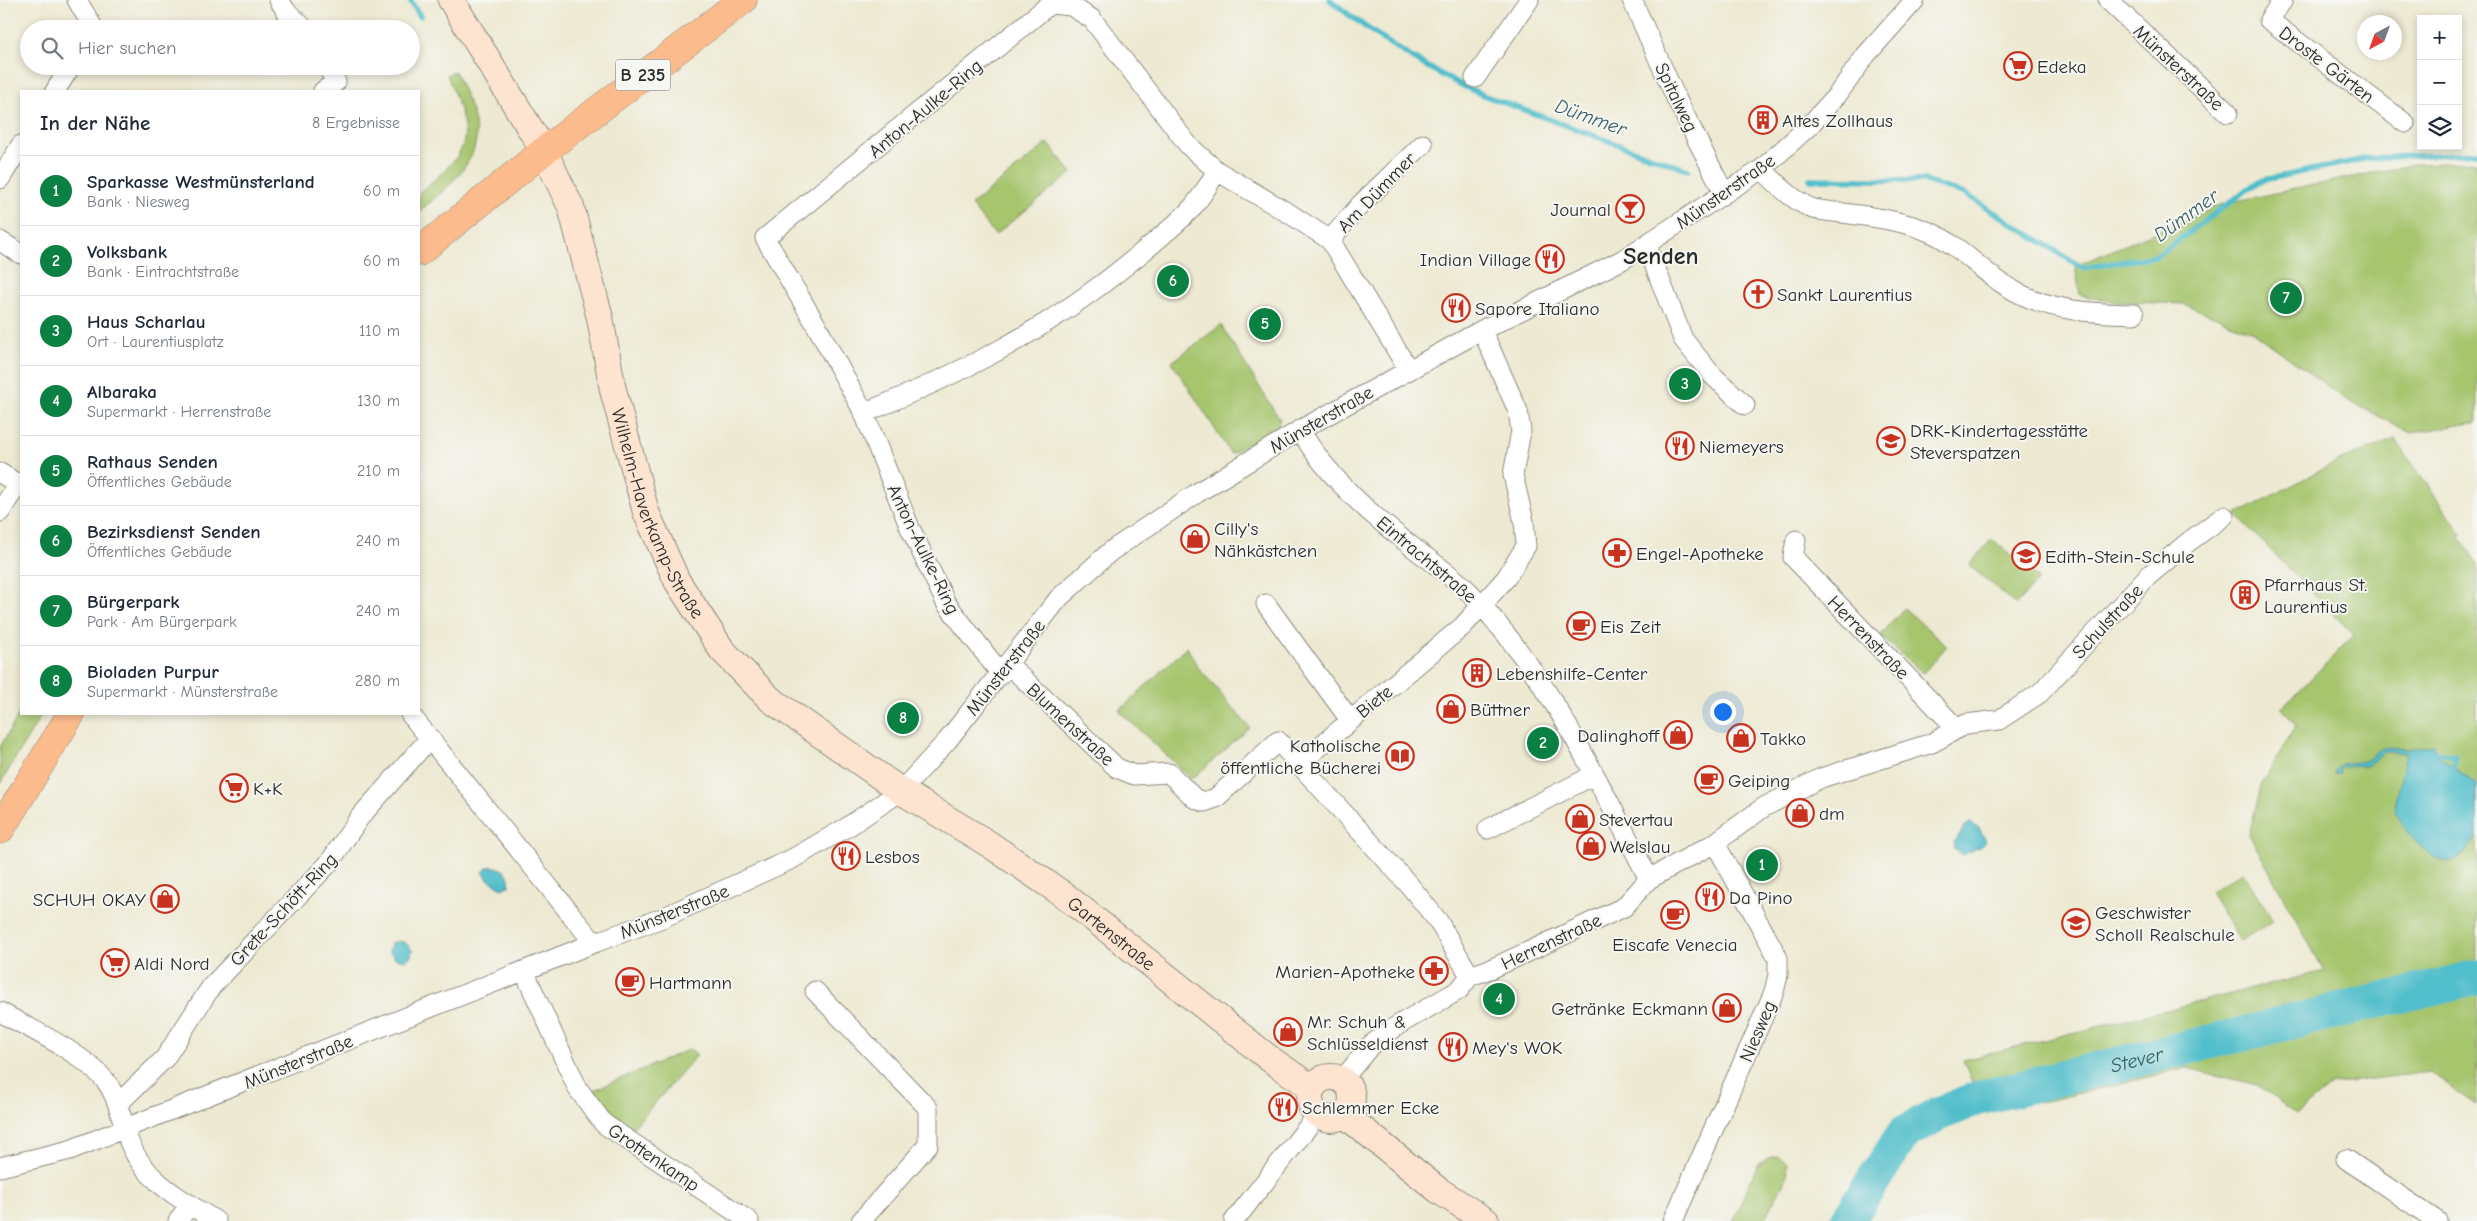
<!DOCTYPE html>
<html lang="de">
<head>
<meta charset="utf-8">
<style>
  :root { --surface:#fff; --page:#f2f2f3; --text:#1f2937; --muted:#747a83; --line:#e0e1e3; --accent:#0b8043 }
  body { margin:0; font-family:"Comic Neue",sans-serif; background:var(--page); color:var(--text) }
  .controls { position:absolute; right:15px; top:15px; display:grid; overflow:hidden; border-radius:0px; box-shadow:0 2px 8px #0003 }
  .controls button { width:45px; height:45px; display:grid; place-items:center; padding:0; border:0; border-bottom:1px solid var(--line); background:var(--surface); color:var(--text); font:25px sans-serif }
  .compass { position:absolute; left:2357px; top:15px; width:45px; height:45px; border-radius:50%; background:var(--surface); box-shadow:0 2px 8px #0003; rotate:221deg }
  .you { position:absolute; left:1722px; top:711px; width:18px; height:18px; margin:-12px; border:4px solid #fff; border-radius:50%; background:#1a73e8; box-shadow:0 0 0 8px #1a73e833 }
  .badge { display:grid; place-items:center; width:32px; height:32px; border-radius:50%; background:var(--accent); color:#fff; font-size:16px; font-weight:700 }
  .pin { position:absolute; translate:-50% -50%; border:2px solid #fff; box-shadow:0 1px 5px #0006 }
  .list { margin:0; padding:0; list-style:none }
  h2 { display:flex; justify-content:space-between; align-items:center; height:65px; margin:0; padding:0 20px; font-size:21px }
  h2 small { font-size:16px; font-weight:400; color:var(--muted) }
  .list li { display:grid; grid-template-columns:32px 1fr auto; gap:15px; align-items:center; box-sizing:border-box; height:70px; padding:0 20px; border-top:1px solid var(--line) }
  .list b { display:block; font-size:19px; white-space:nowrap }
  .list p { margin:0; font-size:16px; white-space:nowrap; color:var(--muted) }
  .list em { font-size:16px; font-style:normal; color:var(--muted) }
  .icon { flex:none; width:28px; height:28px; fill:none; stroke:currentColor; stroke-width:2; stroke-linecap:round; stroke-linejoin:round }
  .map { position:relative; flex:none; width:2477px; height:1221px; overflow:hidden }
  .search { position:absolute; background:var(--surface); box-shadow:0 2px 8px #0003; left:20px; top:20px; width:400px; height:55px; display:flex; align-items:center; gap:12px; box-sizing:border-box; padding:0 18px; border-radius:28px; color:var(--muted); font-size:19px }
  .panel { position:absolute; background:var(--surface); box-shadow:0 2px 8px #0003; left:20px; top:90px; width:400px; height:625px; border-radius:0px }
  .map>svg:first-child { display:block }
  .green { fill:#a6c56d; stroke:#68784c }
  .water { fill:#51becb; stroke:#3e747b }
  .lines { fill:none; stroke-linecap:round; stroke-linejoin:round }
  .stream { stroke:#51becb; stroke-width:5.5 }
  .river { stroke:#51becb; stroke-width:35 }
  .street-casing { stroke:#8c8a7e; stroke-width:21 }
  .secondary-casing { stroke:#8c8a7e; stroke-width:28 }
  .primary-casing { stroke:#8c8a7e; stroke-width:29 }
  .street { stroke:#fff; stroke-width:19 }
  .secondary { stroke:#fde4d1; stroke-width:26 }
  .primary { stroke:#fbbb8d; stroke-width:28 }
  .labels { text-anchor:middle; stroke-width:4; stroke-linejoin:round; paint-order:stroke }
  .shield { fill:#f6f6f2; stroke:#686867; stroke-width:1 }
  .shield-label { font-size:18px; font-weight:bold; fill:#2b2b2b }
  .street-label { font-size:19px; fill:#2b2b2b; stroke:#f6f6f2 }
  .poi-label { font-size:19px; fill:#2b2b2b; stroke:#f6f6f2; text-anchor:start }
  .water-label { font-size:20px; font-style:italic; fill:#385e63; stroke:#f6f6f2 }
  .district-label { font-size:24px; font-weight:bold; fill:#2b2b2b; stroke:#f6f6f2 }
</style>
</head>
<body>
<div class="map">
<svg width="2477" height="1221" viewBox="0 0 2477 1221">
  <rect width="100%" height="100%" fill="#f6f6f2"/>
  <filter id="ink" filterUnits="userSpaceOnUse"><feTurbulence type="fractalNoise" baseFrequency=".02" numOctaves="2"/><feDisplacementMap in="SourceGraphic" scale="10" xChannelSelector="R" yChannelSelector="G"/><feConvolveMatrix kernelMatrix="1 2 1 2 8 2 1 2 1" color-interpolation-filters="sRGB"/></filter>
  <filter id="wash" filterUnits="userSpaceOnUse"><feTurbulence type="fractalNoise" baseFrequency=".0096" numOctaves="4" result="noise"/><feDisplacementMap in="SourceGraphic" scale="20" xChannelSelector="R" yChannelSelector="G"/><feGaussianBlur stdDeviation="1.12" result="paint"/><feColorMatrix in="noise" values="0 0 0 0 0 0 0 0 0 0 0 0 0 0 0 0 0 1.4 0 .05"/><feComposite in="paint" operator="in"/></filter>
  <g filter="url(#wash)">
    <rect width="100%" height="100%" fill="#ede9d2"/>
    <path class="green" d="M455,71C462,90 476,112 476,133C478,166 441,192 419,212V193C475,146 473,142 447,75Z
      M1048,143L1072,173L995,235L971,205Z
      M2477,162V422L2411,433L2345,399L2255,333L2184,304L2108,301L2080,295L2075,266L2222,204L2415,164Z
      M1221,325L1280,420L1277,427L1231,454L1172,362Z
      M2395,439L2462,534H2458L2477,563V1105L2430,1072L2332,1084L2296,1114L2257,1085L2187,1068L2046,1101L1981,1104L1963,1060L2324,971L2249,834L2262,783L2296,726L2282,708L2354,635L2236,515L2336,462Z
      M1992,539L2039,579L2016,605L1969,565Z
      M1904,608L1947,646L1923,673L1880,636Z
      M1187,647L1197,666L1250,728L1192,779L1119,711Z
      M21,711V714H42L0,784V747Z
      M2243,872L2273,921L2240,941L2210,892Z
      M690,1049L697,1055L633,1128L612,1113L594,1090Z
      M1778,1156L1787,1163L1788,1175L1763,1221H1733L1757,1166L1768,1158Z"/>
    <path class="water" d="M2434,745L2436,754L2477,785C2477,800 2477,821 2477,835C2475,842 2468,849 2463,854C2438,880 2406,829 2394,811L2406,753L2384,752L2366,766L2342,767L2340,768V775L2335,774L2336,769L2342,764L2365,761L2382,748L2406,749Z
      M1970,823L1979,828L1986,841L1981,846L1963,855L1954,849L1953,842L1961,833L1964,827Z
      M488,867C499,865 512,872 509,886L502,888L488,879L483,872Z
      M400,941L406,943L412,950L411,956L406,960L395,958L389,952L391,943Z"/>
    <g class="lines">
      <path class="stream" d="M410,0L420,16
        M1330,0C1376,37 1429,71 1483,95L1688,170
        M1810,179L1926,181L1965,194L2083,268L2157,256L2259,181L2369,158L2477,153
        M2428,750L2455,756L2453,764"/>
      <path class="river" id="s1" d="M1847,1221L1904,1133L1938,1114L1979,1098L2477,977"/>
    </g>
  </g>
  <g filter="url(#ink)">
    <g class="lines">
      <defs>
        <path id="street" d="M77,0L94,29
          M279,0L286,11L305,29
          M1632,0L1677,100L1724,193
          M2108,0L2228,113
          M2283,0L2269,20L2405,123
          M1475,78L1529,0
          M55,91L71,66
          M323,91L336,82L327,66
          M1762,169C1778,185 1792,200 1813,209C1852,215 1895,217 1932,233C1960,246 1980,270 2006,286C2045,311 2089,313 2134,314
          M1217,171L1290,214L1330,240L1408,369
          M0,179L21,145
          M1330,240L1361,204L1423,144
          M0,241L21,254
          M1647,246L1683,339L1711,374L1745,405
          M864,413C966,371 1048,330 1134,259C1153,243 1174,227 1191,209C1201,198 1209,184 1217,171L1189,146L1092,19L1071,6L1050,4L765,238L815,323L864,413L910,528L946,603L1001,674
          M1300,430C1328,478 1371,515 1415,549C1433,563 1455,577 1471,594C1549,675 1597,780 1649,879
          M0,473L18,484
          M0,512L18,484L21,482
          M1796,540L1793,557L1957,729
          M1266,604L1350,720
          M1008,664L1117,768L1134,775L1169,773L1194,798L1204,802L1216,798L1278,741L1299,764L1463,626L1506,578L1526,546L1524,522L1513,475L1521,431L1518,411L1482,330
          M410,714L594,943
          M1299,764L1410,886L1438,921L1470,976
          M1488,829L1594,775
          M524,971L578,1089L604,1124L749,1221
          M815,991L928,1108V1145L861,1221
          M0,1012C32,1030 81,1052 105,1080C119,1098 122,1123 130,1144C146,1182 183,1200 216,1221
          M1343,1079L1371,1045L1398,1025L1459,990L1470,976L1493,968L1624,907L1649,879L1715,843L1764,807L1821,778L1932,743L1966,724L1999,720L2040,693L2147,577L2187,543L2224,516
          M118,1104L165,1058L211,987L329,863L360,817L430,738
          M2346,1159L2437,1221
          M0,1167L70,1150L594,943L662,918L792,859L849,826L901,791L947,741L1059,598L1111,551L1197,493L1300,430L1482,330L1622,260L1762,169L1810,125L1838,94L1866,55L1915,0
          M178,1221L190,1204
          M1234,1221L1318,1114
          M1673,1221L1774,992L1778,975V958L1715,843"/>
        <g id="secondary">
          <path id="s2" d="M451,0L544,151L571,207L600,318L613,390L646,512L677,581L722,650L770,699L901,791L989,844L1064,895L1270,1059L1312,1088"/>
          <circle cx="1331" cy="1098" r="21"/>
          <path d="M1345,1115L1438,1190L1486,1221"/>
        </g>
        <path id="primary" d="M419,252L544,151L743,0
          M0,830L71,714"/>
      </defs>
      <use href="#street" class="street-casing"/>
      <use href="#secondary" class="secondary-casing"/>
      <use href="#primary" class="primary-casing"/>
      <use href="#street" class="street"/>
      <use href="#secondary" class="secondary"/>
      <use href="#primary" class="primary"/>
    </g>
  </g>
  <defs>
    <symbol id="supermarket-ring" viewBox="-11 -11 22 22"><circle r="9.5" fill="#f6f6f2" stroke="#c8321e" stroke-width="1.5"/><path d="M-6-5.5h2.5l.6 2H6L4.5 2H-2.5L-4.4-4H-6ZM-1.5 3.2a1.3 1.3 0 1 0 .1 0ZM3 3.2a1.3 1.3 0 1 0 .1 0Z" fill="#c8321e"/></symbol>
    <symbol id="building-ring" viewBox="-11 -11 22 22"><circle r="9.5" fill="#f6f6f2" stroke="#c8321e" stroke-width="1.5"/><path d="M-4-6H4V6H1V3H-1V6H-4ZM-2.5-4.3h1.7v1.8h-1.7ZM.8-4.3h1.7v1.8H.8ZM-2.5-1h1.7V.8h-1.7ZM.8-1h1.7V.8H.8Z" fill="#c8321e"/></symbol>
    <symbol id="bar-ring" viewBox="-11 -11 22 22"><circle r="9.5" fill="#f6f6f2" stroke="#c8321e" stroke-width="1.5"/><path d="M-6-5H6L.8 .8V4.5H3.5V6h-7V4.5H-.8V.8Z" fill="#c8321e"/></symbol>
    <symbol id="restaurant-ring" viewBox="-11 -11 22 22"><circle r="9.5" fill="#f6f6f2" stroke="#c8321e" stroke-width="1.5"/><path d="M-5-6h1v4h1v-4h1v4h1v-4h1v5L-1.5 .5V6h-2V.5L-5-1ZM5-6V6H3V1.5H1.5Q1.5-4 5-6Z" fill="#c8321e"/></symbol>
    <symbol id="church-ring" viewBox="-11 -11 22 22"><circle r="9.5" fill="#f6f6f2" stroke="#c8321e" stroke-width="1.5"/><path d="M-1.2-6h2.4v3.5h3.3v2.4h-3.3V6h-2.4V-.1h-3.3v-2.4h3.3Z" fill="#c8321e"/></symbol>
    <symbol id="school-ring" viewBox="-11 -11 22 22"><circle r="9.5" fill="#f6f6f2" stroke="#c8321e" stroke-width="1.5"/><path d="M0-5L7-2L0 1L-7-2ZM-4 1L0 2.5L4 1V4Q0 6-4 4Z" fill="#c8321e"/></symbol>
    <symbol id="shop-ring" viewBox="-11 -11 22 22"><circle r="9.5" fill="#f6f6f2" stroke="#c8321e" stroke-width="1.5"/><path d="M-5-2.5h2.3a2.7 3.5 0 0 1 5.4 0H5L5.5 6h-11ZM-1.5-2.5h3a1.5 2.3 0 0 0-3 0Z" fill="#c8321e"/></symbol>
    <symbol id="pharmacy-ring" viewBox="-11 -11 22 22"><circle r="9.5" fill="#f6f6f2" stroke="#c8321e" stroke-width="1.5"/><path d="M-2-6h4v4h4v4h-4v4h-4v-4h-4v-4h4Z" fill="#c8321e"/></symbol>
    <symbol id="cafe-ring" viewBox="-11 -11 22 22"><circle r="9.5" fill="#f6f6f2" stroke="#c8321e" stroke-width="1.5"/><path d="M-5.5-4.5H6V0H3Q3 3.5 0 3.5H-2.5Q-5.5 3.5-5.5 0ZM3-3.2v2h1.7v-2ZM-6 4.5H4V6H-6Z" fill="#c8321e"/></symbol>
    <symbol id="library-ring" viewBox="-11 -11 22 22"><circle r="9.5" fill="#f6f6f2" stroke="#c8321e" stroke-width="1.5"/><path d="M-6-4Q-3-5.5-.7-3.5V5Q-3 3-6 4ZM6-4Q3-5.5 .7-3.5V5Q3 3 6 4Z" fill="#c8321e"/></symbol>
  </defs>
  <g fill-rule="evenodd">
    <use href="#supermarket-ring" x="2002" y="50" width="32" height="32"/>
    <use href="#building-ring" x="1747" y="104" width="32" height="32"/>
    <use href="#bar-ring" x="1614" y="193" width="32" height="32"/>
    <use href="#restaurant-ring" x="1534" y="243" width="32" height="32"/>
    <use href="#church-ring" x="1742" y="278" width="32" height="32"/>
    <use href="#restaurant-ring" x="1440" y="292" width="32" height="32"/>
    <use href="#school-ring" x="1875" y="425" width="32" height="32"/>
    <use href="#restaurant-ring" x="1664" y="430" width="32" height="32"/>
    <use href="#shop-ring" x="1179" y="523" width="32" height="32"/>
    <use href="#pharmacy-ring" x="1601" y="537" width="32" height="32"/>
    <use href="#school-ring" x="2010" y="540" width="32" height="32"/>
    <use href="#building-ring" x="2229" y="579" width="32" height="32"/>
    <use href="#cafe-ring" x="1565" y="610" width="32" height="32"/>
    <use href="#building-ring" x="1461" y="657" width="32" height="32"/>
    <use href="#shop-ring" x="1435" y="693" width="32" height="32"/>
    <use href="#shop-ring" x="1662" y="719" width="32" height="32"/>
    <use href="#shop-ring" x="1725" y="722" width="32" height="32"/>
    <use href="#library-ring" x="1384" y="740" width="32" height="32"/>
    <use href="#cafe-ring" x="1693" y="764" width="32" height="32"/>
    <use href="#supermarket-ring" x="218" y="772" width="32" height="32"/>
    <use href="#shop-ring" x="1784" y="797" width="32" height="32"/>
    <use href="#shop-ring" x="1564" y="803" width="32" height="32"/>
    <use href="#shop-ring" x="1575" y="830" width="32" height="32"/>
    <use href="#restaurant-ring" x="830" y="840" width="32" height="32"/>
    <use href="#restaurant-ring" x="1694" y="881" width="32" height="32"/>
    <use href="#shop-ring" x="149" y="883" width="32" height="32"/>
    <use href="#cafe-ring" x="1659" y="899" width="32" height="32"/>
    <use href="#school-ring" x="2060" y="907" width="32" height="32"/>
    <use href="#supermarket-ring" x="99" y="947" width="32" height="32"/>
    <use href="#pharmacy-ring" x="1418" y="955" width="32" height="32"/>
    <use href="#cafe-ring" x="614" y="966" width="32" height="32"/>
    <use href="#shop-ring" x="1711" y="992" width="32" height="32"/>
    <use href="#shop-ring" x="1272" y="1016" width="32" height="32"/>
    <use href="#restaurant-ring" x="1437" y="1031" width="32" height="32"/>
    <use href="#restaurant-ring" x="1267" y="1091" width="32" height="32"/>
  </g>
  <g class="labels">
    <rect class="shield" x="615.5" y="59.5" width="55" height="31" rx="4"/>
    <g class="shield-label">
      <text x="643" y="81">B 235</text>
    </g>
    <g class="street-label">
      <text transform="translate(2327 64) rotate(37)" y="7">Droste Gärten</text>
      <text transform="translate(2179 67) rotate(43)" y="7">Münsterstraße</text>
      <text transform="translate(1677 97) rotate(64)" y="7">Spitalweg</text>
      <text transform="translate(925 108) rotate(-40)" y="7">Anton-Aulke-Ring</text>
      <text transform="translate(1725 191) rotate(-35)" y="7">Münsterstraße</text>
      <text transform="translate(1376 192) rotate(-46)" y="7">Am Dümmer</text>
      <text transform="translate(1321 419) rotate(-30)" y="7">Münsterstraße</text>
      <text dy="7" stroke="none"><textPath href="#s2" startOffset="559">Wilhelm-Haverkamp-Straße</textPath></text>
      <text transform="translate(924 549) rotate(64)" y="7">Anton-Aulke-Ring</text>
      <text transform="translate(1427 559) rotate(40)" y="7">Eintrachtstraße</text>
      <text transform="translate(2107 621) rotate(-47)" y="7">Schulstraße</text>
      <text transform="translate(1869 637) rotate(46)" y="7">Herrenstraße</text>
      <text transform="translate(1005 667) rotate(-52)" y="7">Münsterstraße</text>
      <text transform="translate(1374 701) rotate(-39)" y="7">Biete</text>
      <text transform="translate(1071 724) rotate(43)" y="7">Blumenstraße</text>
      <text transform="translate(283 909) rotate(-47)" y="7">Grete-Schött-Ring</text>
      <text transform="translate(674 911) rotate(-22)" y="7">Münsterstraße</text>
      <text dy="7" stroke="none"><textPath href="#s2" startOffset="1195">Gartenstraße</textPath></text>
      <text transform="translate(1551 941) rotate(-25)" y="7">Herrenstraße</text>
      <text transform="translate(1757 1031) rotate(-67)" y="7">Niesweg</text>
      <text transform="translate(298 1061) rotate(-22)" y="7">Münsterstraße</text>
      <text transform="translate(654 1157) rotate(34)" y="7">Grottenkamp</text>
    </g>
    <g class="poi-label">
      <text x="2037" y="73">Edeka</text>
      <text x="1782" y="127">Altes Zollhaus</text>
      <text x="1611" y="216" text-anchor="end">Journal</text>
      <text x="1531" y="266" text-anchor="end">Indian Village</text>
      <text x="1777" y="301">Sankt Laurentius</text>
      <text x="1475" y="315">Sapore Italiano</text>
      <text x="1910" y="437">DRK-Kindertagesstätte<tspan x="1910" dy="22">Steverspatzen</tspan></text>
      <text x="1699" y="453">Niemeyers</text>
      <text x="1214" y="535">Cilly's<tspan x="1214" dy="22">Nähkästchen</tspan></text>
      <text x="1636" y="560">Engel-Apotheke</text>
      <text x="2045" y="563">Edith-Stein-Schule</text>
      <text x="2264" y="591">Pfarrhaus St.<tspan x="2264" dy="22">Laurentius</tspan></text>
      <text x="1600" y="633">Eis Zeit</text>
      <text x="1496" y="680">Lebenshilfe-Center</text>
      <text x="1470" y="716">Büttner</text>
      <text x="1659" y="742" text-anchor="end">Dalinghoff</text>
      <text x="1760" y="745">Takko</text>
      <text x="1381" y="752" text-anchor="end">Katholische<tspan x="1381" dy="22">öffentliche Bücherei</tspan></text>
      <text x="1728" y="787">Geiping</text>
      <text x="253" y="795">K+K</text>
      <text x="1819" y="820">dm</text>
      <text x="1599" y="826">Stevertau</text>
      <text x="1610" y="853">Welslau</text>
      <text x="865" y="863">Lesbos</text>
      <text x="1729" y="904">Da Pino</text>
      <text x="146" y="906" text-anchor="end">SCHUH OKAY</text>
      <text x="2095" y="919">Geschwister<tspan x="2095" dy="22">Scholl Realschule</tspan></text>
      <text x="1675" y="951" text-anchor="middle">Eiscafe Venecia</text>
      <text x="134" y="970">Aldi Nord</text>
      <text x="1415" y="978" text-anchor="end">Marien-Apotheke</text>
      <text x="649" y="989">Hartmann</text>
      <text x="1708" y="1015" text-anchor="end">Getränke Eckmann</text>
      <text x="1307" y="1028">Mr. Schuh &amp;<tspan x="1307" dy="22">Schlüsseldienst</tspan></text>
      <text x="1472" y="1054">Mey's WOK</text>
      <text x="1302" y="1114">Schlemmer Ecke</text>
    </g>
    <g class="water-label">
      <text transform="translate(1591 117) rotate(20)" y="7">Dümmer</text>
      <text transform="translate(2186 215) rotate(-36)" y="7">Dümmer</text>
      <text dy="7" stroke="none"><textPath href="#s1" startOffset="350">Stever</textPath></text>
    </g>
    <g class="district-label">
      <text x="1661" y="264">Senden</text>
    </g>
  </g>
</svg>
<div class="controls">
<button>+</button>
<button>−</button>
<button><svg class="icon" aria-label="layers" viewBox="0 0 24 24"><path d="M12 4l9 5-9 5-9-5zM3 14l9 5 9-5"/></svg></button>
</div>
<svg class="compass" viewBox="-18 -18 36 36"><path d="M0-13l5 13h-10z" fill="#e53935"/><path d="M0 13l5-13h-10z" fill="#747a83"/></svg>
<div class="you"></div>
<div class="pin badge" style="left:1762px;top:865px">1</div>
<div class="pin badge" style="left:1543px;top:743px">2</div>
<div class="pin badge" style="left:1685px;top:384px">3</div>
<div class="pin badge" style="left:1499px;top:999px">4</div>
<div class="pin badge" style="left:1265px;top:324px">5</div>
<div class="pin badge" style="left:1173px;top:281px">6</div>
<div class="pin badge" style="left:2286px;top:298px">7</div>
<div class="pin badge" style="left:903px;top:718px">8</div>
<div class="search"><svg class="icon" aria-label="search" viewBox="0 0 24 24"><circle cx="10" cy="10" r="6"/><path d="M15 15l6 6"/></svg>Hier suchen</div>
<section class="panel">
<h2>In der Nähe<small>8 Ergebnisse</small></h2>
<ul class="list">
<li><span class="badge">1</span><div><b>Sparkasse Westmünsterland</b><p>Bank · Niesweg</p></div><em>60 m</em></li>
<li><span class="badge">2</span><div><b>Volksbank</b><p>Bank · Eintrachtstraße</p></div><em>60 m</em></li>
<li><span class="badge">3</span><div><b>Haus Scharlau</b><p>Ort · Laurentiusplatz</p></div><em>110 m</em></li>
<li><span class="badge">4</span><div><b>Albaraka</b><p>Supermarkt · Herrenstraße</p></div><em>130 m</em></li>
<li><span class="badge">5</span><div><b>Rathaus Senden</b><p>Öffentliches Gebäude</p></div><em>210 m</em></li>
<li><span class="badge">6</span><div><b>Bezirksdienst Senden</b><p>Öffentliches Gebäude</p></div><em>240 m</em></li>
<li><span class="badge">7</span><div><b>Bürgerpark</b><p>Park · Am Bürgerpark</p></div><em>240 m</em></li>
<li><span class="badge">8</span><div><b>Bioladen Purpur</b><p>Supermarkt · Münsterstraße</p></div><em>280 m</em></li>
</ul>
</section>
</div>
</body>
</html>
